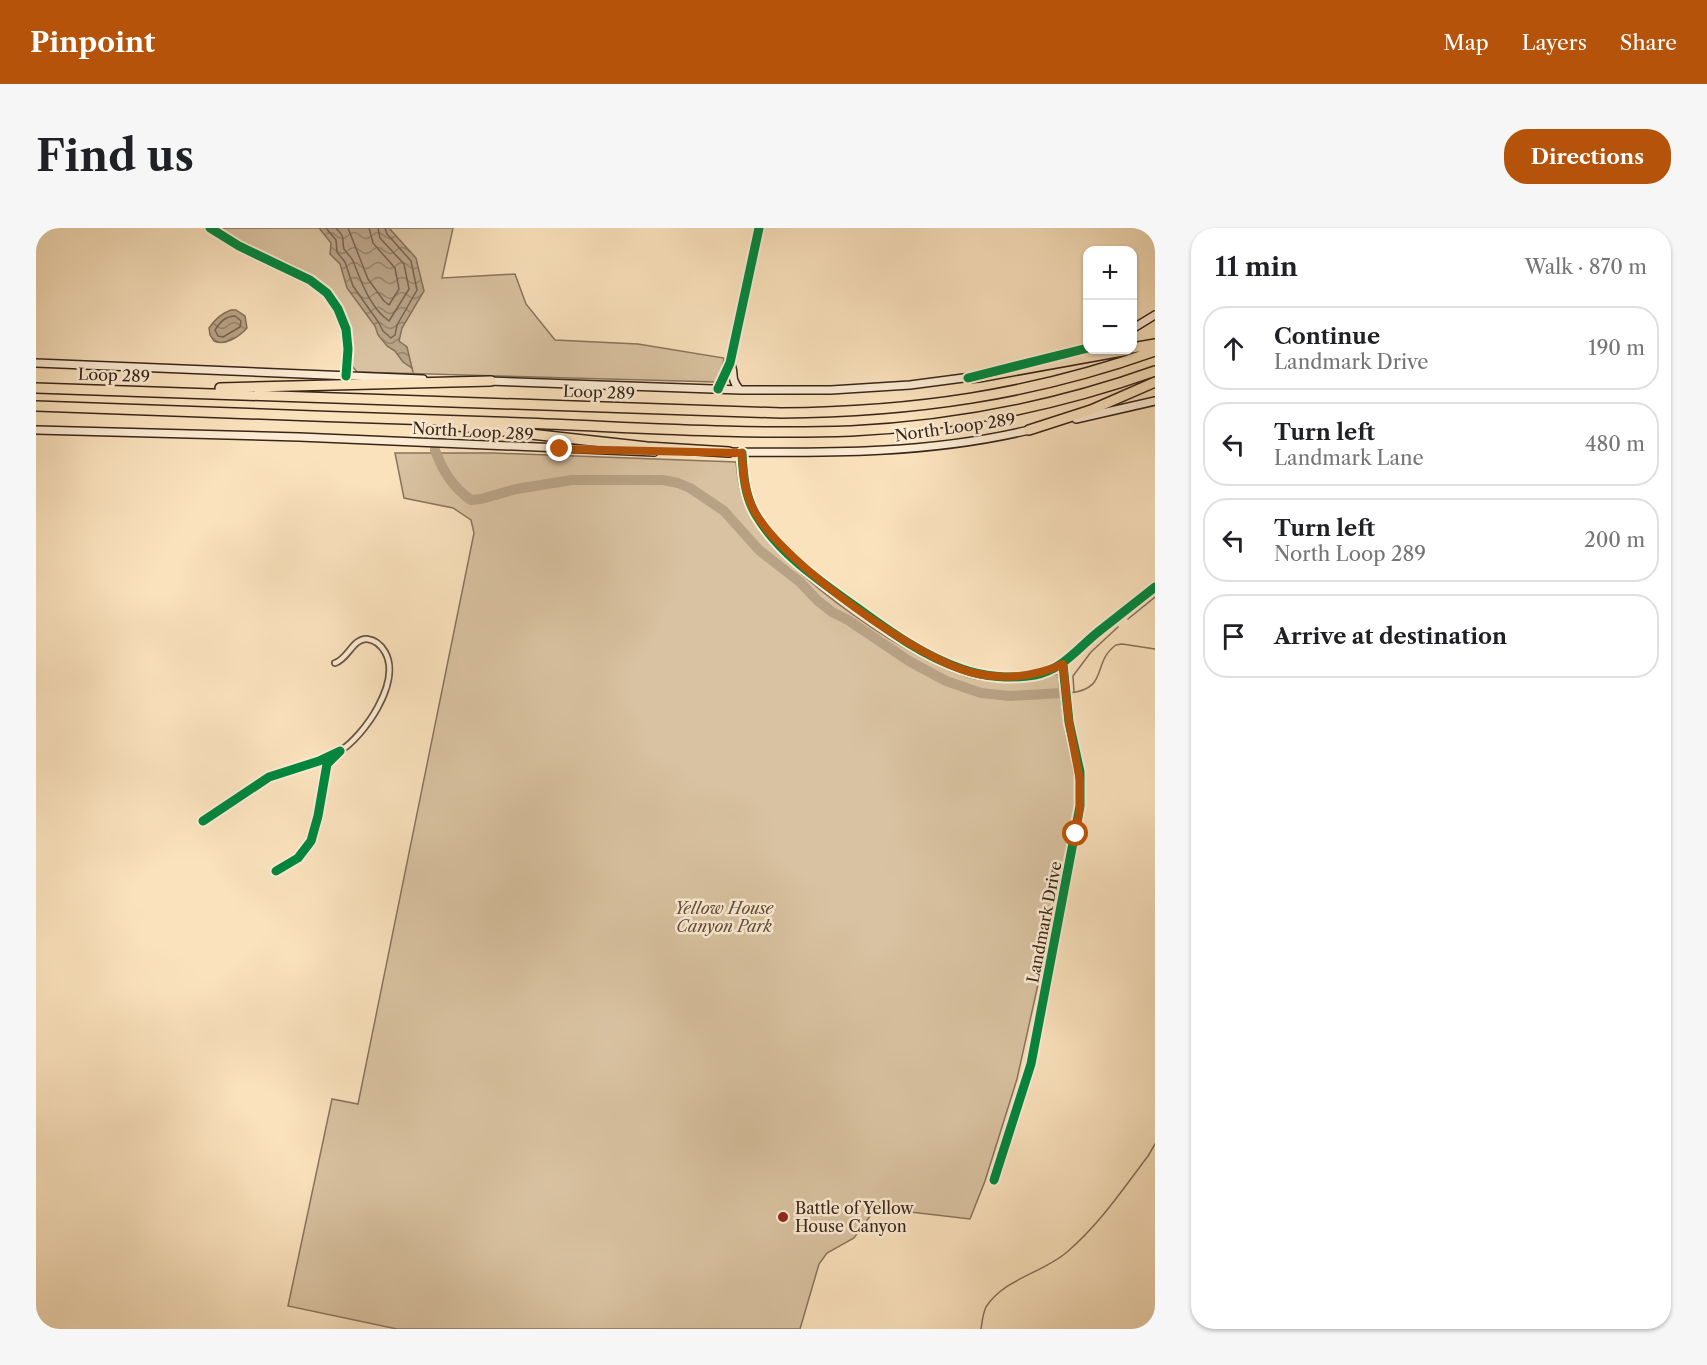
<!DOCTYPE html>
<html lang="en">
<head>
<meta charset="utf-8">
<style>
  :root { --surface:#fff; --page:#f6f6f6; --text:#202124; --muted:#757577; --line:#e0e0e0; --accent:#b45309 }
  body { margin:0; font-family:"Libre Caslon Text",serif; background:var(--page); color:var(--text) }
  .controls { position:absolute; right:18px; top:18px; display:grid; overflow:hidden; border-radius:12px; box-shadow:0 2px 4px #0004 }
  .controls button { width:54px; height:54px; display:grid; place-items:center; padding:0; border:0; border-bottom:2px solid var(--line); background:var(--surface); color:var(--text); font:30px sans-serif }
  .stop { position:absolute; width:18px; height:18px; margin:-14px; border:4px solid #b45309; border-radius:50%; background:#fff }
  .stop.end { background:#b45309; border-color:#fff; box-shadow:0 2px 6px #0008 }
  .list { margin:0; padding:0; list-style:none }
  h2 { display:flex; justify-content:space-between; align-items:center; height:78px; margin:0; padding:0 24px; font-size:26px }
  h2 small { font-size:20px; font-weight:400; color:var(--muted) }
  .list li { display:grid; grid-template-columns:39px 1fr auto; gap:18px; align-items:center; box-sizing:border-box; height:84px; margin:0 12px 12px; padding:0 12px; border:2px solid var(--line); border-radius:24px }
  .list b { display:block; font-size:22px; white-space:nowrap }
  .list p { margin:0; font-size:20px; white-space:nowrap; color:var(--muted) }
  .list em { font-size:20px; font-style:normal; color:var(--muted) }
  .icon { flex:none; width:33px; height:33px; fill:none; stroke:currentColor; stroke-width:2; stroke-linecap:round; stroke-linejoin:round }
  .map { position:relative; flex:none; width:1119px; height:1101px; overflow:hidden; border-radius:24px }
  header { display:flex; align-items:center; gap:36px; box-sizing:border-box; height:84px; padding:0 30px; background:var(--accent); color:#fff }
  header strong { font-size:28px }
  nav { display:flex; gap:33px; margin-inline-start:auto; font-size:21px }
  .intro { display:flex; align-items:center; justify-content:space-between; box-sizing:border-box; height:144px; padding:0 36px }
  h1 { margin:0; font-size:42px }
  .button { padding:15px 27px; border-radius:24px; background:var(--accent); color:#fff; font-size:21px; font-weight:700 }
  main { display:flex; gap:36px; padding:0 36px }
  aside { flex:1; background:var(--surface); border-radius:24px; box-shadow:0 2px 4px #0004 }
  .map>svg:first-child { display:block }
  .green { fill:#d9c2a1; stroke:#89745d; stroke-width:1.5 }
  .water { fill:url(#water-waves); stroke:#85705a; stroke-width:1.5 }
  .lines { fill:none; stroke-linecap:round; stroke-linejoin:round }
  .shore { stroke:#78644f; stroke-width:1.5 }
  .stream { stroke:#85705a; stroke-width:1.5 }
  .river { stroke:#b8a285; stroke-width:10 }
  .street-casing { stroke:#695442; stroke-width:8 }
  .secondary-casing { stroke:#392519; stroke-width:10 }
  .highway-casing { stroke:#392519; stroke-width:12 }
  .street { stroke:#fcecd4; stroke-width:4.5 }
  .secondary { stroke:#fcecd4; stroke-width:7 }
  .highway { stroke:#fae2bd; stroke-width:9 }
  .cycleway-casing { stroke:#fcecd4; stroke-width:13 }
  .cycleway { stroke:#00873e; stroke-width:9 }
  .route { stroke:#b45309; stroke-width:8 }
  .poi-dot { fill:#8f2418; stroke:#fcecd4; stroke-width:2 }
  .labels { text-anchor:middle; stroke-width:5; stroke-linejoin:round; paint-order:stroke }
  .street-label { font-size:16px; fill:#392519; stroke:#fcecd4 }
  .park-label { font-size:16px; font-style:italic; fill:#614c3b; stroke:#fcecd4 }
  .poi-label { font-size:16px; fill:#392519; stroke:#fcecd4; text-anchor:start }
</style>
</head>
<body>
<header>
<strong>Pinpoint</strong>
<nav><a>Map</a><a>Layers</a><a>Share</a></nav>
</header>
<div class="intro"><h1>Find us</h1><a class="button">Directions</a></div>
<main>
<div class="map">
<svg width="1119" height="1101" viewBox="0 0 1119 1101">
  <defs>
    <pattern id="water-waves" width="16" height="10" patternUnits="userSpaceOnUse" patternTransform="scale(1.5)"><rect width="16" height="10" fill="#b8a285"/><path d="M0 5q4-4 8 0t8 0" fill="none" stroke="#97846c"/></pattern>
  </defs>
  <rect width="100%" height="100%" fill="#fae2bd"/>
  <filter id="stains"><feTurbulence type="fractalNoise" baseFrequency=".00333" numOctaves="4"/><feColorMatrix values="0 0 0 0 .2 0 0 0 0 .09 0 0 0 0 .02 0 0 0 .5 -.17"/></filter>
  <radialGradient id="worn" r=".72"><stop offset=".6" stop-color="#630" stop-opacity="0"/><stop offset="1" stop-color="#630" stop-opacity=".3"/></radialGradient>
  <path class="green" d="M183,0H417L406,50L479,46L490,76L519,112L602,116L688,130L685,149L681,154L321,144L316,138C319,37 249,44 183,0Z
    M359,225H457L700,234C702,253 705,274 716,291C749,346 878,438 940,451C968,456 995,451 1022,446C1024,465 1026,483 1029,502C1035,531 1049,568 1036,597L1030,599L1028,608L1033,612V617L981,851L949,953L934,991L840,980L818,1010L791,1025L783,1036L764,1101H361L252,1078L296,871L322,876L438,305L435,292L417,280L368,270Z"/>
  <path class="water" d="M283,0H353L380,30L388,63L366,100L363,113L371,119L376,140L367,134L359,123L351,118L342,107L339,98L311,60L304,36L294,26L295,15Z
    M195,82H200L209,88L211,100C203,109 189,118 178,113L174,107L173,100C179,91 186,85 195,82Z"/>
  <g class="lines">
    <path class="shore" d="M290,0L300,12L301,24L309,34L317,58L343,95L347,103L355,110L359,107L361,97L381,62L375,33L351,6L349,0
      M300,0C311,12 305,10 308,21C310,25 315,28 317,33C325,53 334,80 353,93L373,61L368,36L344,10L342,0
      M312,0L332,51L348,73L353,77L363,61L359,40L337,15L333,0
      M199,88L205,93L204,99L187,109L182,108L179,102C183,95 190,88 199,88Z"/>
    <path class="stream" d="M376,140L377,144
      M1092,391L1119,369
      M1038,464L1037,448L1055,424L1082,399
      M1034,465C1074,460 1055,435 1080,417L1086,416L1119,421
      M945,1101C946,1094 947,1085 950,1079C969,1050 1007,1045 1031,1024C1063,997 1087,961 1112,928L1119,916"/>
    <path class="river" d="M399,222C406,242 416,259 435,272L445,271L480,261L536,252H627L642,255L654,260L688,283L723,322L764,354L781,372L796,384L812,392L873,433L910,453L945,465L974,468L1026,465"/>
    <defs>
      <path id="street" d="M706,225C707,246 709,269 720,287C743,326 784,353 820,379C853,403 887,428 926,441C948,449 976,451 999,447C1026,442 1041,421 1062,404C1081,389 1100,374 1119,359
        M299,435C312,431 317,410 331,411C340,412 345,417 349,424C366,454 328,508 304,523
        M167,593L233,549L283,533L304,523L291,536L282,588L275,613L262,630L240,643
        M958,952L995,836L1044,578V544L1033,494L1027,437"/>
      <path id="secondary" d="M174,0L203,18L274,52L291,65L302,81L310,101L312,121L310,148
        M1096,101L1119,87
        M0,135L387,151
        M694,135C700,145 693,149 703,161
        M987,137L1052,120
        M452,153L705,162H795L874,157L935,149
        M682,161L694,135L723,0
        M1040,191L1119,173
        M0,202L263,209L618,224
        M689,224C792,225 896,226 997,201"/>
      <path id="highway" d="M1096,120L1119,116
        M932,150L943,149L1092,122
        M0,160L745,185C876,184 996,167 1119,123
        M184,160L455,153
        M0,178C162,185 324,189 486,195C595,199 706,207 815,203C918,198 1021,178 1119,143
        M422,198L611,219L693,224
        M993,202L1055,182L1119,154"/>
    </defs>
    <use href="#street" class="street-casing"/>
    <use href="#secondary" class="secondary-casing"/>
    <use href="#highway" class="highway-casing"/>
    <use href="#street" class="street"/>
    <use href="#secondary" class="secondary"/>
    <use href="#highway" class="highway"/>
    <defs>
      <path id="cycleway" d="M174,0L203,18L274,52L291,65L302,81L310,101L312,121L310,148
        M932,150L1052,120
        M682,161L694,135L723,0
        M706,225C707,246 709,269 720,287C743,326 784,353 820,379C853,403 887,428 926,441C948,449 976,451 999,447C1026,442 1041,421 1062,404C1081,389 1100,374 1119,359
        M167,593L233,549L283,533L304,523L291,536L282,588L275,613L262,630L240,643
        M958,952L995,836L1044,578V544L1033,494L1027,437"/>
    </defs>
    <use href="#cycleway" class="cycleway-casing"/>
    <use href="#cycleway" class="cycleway"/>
  </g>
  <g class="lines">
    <path class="route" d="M524,221L706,225C707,246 709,268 720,286C749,336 882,432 938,445C968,452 998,449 1027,436L1033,494L1044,553V578L1040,606"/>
  </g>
  <circle class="poi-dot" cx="747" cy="989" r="6"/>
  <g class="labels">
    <g class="street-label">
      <text transform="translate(78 147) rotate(2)" y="6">Loop 289</text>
      <text transform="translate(563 164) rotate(2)" y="6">Loop 289</text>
      <text transform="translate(919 199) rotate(-8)" y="6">North Loop 289</text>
      <text transform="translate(437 203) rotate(3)" y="6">North Loop 289</text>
      <text transform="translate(1008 694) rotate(-79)" y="6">Landmark Drive</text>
    </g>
    <g class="park-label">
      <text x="688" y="686">Yellow House<tspan x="688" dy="18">Canyon Park</tspan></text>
    </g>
    <g class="poi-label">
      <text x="759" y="986">Battle of Yellow<tspan x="759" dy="18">House Canyon</tspan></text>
    </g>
  </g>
  <rect width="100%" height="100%" filter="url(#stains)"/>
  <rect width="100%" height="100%" fill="url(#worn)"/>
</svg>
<div class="controls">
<button>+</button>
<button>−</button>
</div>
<div class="stop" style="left:1040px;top:606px"></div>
<div class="stop end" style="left:524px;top:221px"></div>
</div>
<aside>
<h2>11 min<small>Walk · 870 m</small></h2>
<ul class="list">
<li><svg class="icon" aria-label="ahead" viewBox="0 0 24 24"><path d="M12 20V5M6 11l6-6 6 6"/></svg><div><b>Continue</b><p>Landmark Drive</p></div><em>190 m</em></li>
<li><svg class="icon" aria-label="left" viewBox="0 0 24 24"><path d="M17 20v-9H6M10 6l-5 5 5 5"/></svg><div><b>Turn left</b><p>Landmark Lane</p></div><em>480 m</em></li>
<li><svg class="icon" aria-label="left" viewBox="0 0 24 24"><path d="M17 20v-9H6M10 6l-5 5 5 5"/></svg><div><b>Turn left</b><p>North Loop 289</p></div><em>200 m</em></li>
<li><svg class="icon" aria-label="arrive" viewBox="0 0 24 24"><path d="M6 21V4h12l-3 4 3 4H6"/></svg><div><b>Arrive at destination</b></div></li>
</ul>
</aside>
</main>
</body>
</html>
